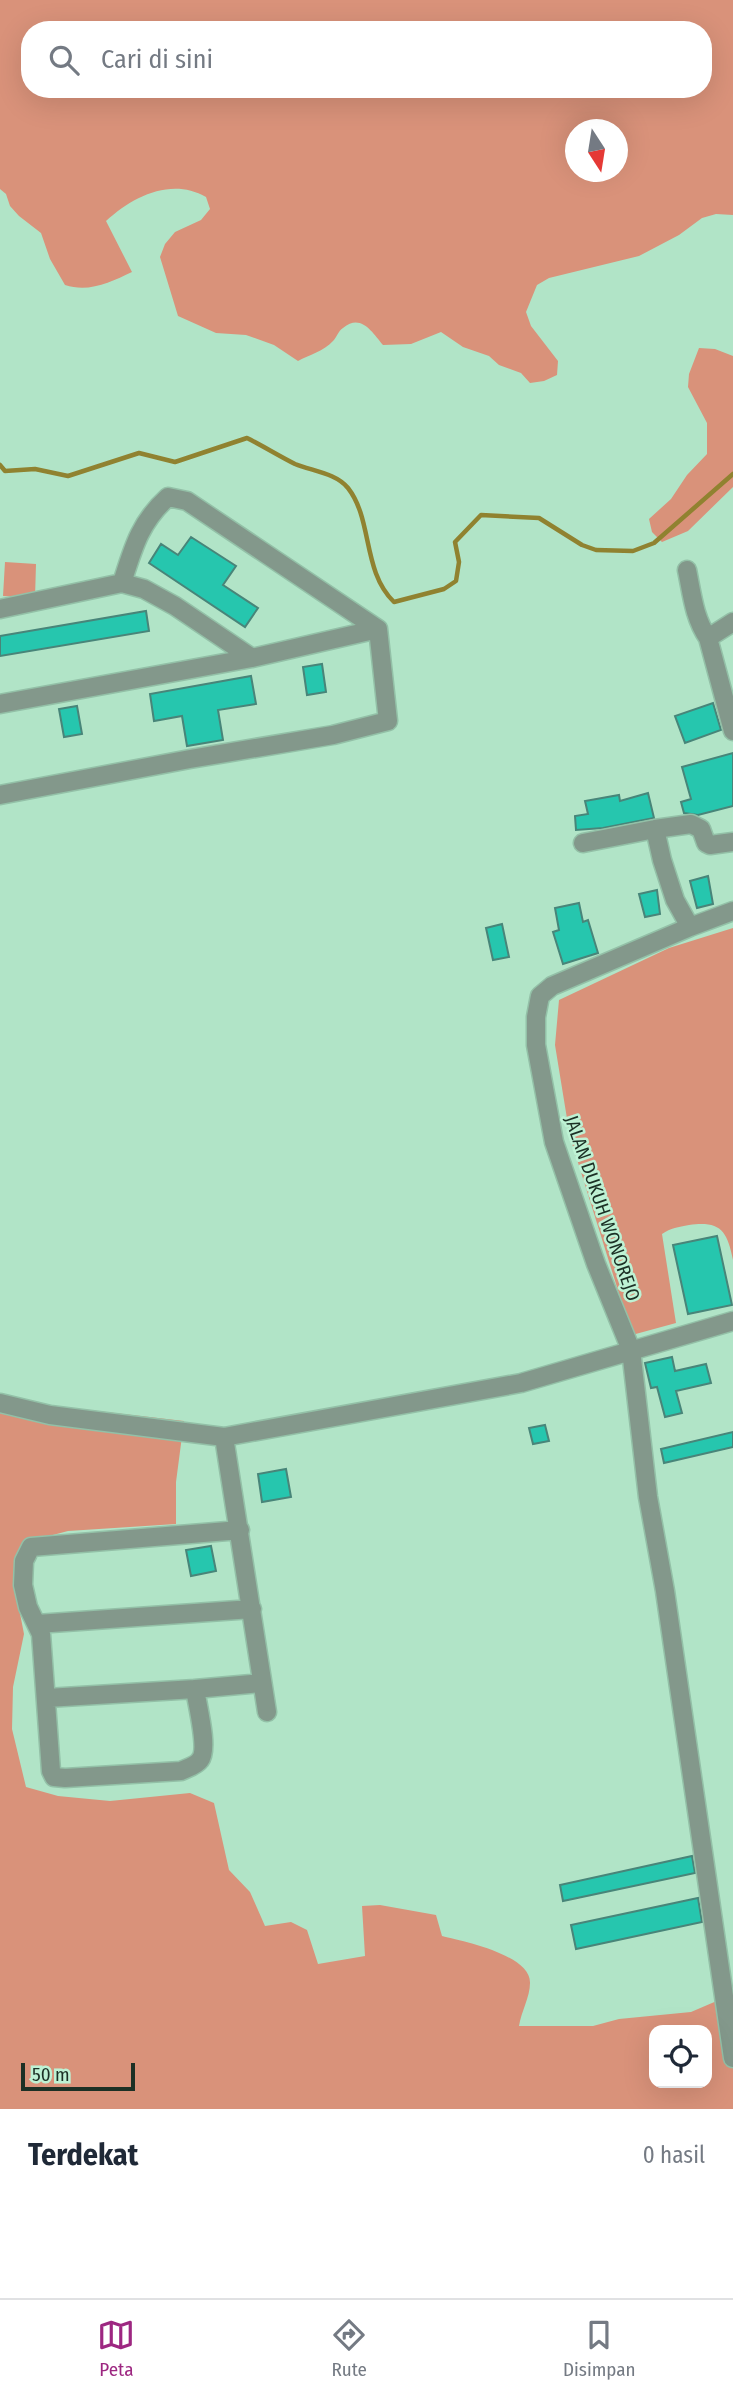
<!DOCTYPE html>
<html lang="id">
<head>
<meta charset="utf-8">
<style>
  :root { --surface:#fff; --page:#f6f6f7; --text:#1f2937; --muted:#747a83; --line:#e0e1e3; --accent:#9d2781 }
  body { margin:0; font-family:"Fira Sans Condensed",sans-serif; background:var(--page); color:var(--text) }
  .controls { position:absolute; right:21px; bottom:21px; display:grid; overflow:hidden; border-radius:14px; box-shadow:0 7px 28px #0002 }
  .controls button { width:63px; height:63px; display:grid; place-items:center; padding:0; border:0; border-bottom:2px solid var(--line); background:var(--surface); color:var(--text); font:35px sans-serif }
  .compass { position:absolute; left:565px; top:119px; width:63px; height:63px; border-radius:50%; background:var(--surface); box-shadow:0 7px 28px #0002; rotate:168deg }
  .scale { position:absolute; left:21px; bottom:18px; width:114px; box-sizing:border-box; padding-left:7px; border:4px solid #1c3025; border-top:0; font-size:19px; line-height:24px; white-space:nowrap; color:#1c3025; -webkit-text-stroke:5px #bef2d4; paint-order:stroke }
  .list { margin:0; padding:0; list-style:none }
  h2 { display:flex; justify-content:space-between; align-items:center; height:91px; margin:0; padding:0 28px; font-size:30px }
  h2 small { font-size:23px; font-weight:400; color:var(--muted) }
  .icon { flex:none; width:38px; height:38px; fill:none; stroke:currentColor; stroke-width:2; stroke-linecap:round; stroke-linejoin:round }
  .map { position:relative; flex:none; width:733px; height:2109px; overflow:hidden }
  .search { position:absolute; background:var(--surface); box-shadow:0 7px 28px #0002; left:21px; right:21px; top:21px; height:77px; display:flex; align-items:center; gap:18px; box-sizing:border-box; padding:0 24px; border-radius:28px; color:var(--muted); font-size:26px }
  .sheet { height:189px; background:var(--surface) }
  nav { display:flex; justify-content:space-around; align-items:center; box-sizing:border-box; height:98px; border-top:2px solid var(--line); background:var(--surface); font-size:19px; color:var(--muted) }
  nav a { display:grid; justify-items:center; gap:4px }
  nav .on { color:var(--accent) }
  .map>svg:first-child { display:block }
  .green { fill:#d9927a; fill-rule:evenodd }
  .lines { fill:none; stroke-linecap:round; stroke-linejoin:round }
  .stream { stroke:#908230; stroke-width:4.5 }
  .building { fill:#26c6ae; stroke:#488579; stroke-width:2 }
  .minor-casing { stroke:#93c0a7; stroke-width:21 }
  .minor { stroke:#83988b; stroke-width:18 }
  .labels { text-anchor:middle; stroke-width:5; stroke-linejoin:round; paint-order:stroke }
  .street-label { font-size:19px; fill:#1c3025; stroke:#bef2d4 }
</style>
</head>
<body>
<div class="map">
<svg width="733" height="2109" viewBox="0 0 733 2109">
  <rect width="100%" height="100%" fill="#b1e4c7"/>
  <path class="green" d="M0,0H733V215L716,214L702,218L679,235L639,256L549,278L537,285L526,312L531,326L558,361L557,375L544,381L530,383L521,373L499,365L489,356L463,347L441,332L411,344L383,345C372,332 361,313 343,328C338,331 337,337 333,341C324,351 309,355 298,361L274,345L246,335L216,333L178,316L160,257L165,244L175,232L201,220L210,209L206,197C172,177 133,196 106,221L132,272C111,282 89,293 65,285L50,259L41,233L19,216L10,206L6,194L0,189ZM30,30H703V89H30ZM576,130H618V172H576Z
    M699,348L715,349L733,356V487L688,531L662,542L652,532L649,519L671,499L687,475L707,454V423L688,387L689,374Z
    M5,562L36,564L35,598L3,596Z
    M733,928V1260C727,1230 720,1221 689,1225C678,1227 671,1228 662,1234L676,1323L632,1335L570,1137L555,1045L559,1000L669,948Z
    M0,1394L54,1406L184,1421L176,1482V1524L68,1531L30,1541L16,1593L24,1634L13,1687L12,1729L26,1787L58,1796L110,1801L190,1793L214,1803L229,1870L250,1892L265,1926L291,1922L307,1930L318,1964L365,1956L362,1906L380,1905L436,1915L442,1936C463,1941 531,1955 530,1983C530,1997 521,2012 519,2026H593L619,2019L691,2012L733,1994V2109H0ZM654,2030H707V2083H654Z"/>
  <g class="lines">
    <path class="stream" d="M0,465L5,471L35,469L68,476L139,453L175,462L247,438C263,446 279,456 295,464C312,471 336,473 348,488C373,520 362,571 394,602L444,589L456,581L459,562L455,542L481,515L539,518L582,545L596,550L633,551L654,543L733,474"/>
  </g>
  <path class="building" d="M191,537L236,566L223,585L258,608L245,627L149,563L161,544L178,555Z
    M146,611L149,631L0,656V636Z
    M322,664L326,692L307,695L303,667Z
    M251,676L256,704L218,710L223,740L187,746L182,716L154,721L150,694Z
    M713,703L721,730L685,743L675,716Z
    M77,706L82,734L64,737L59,709Z
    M733,753V806L698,815L684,813L681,802L691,799L682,767Z
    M648,793L654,818L603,828L576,830L575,816L588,814L585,801L619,795L620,801Z
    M708,876L713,904L697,908L690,881Z
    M657,890L660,914L645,917L639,894Z
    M579,903L583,922L588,920L598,953L563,964L553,932L559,930L555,908Z
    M502,924L509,957L493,960L486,928Z
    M717,1236L732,1305L688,1314L673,1245Z
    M672,1357L675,1371L706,1364L711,1383L676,1391L682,1413L665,1417L657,1387L651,1388L645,1363Z
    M545,1425L549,1441L533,1444L529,1428Z
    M733,1432V1447L664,1463L661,1449Z
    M286,1469L291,1497L262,1502L258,1474Z
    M211,1546L216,1571L191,1576L186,1550Z
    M692,1856L695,1873L563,1901L560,1885Z
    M698,1898L702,1922L576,1949L571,1925Z"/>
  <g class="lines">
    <defs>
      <path id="minor" d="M687,570C692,594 694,618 708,638L733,731
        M0,609L122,583L144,589L175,606L252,658L378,629
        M708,638L733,622
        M0,704L252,658
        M0,795L190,759L333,735L388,721L378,629L187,501L168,497C140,522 133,548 122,583
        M655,829L691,824L701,829L706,843L710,845L733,842
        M583,843L655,829L662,860L675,900L690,927
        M733,911L690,927L552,986L540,996L536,1017V1045L554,1142L596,1264L631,1350L648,1497L665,1591L733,2058
        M0,1403L50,1415L224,1437L521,1383L733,1321
        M224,1437L267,1712
        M37,1624L252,1609
        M195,1689C197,1704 209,1749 200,1760C196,1766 187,1768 181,1771L65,1778L54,1777L51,1771L41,1634L28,1607L23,1585L24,1561L31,1547L240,1530
        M47,1698L195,1689L261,1683"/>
    </defs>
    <use href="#minor" class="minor-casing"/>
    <use href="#minor" class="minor"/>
  </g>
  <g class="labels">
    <g class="street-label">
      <text transform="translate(603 1208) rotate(71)" y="7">JALAN DUKUH WONOREJO</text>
    </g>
  </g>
</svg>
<div class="controls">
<button><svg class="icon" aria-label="locate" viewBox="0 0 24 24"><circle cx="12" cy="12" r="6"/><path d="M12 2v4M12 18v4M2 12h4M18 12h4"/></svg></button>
</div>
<svg class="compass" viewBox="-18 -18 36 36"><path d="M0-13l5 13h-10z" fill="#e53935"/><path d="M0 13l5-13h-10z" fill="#747a83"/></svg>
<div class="scale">50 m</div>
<div class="search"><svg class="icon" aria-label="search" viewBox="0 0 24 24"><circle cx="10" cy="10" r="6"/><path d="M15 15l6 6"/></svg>Cari di sini</div>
</div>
<section class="sheet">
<h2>Terdekat<small>0 hasil</small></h2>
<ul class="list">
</ul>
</section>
<nav>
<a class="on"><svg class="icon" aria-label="map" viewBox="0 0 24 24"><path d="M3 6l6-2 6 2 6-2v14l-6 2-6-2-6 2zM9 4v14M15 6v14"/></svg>Peta</a>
<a><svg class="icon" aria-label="directions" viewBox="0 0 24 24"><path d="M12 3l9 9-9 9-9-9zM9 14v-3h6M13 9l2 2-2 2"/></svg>Rute</a>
<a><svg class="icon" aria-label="saved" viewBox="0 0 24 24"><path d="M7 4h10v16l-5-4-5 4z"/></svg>Disimpan</a>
</nav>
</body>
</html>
